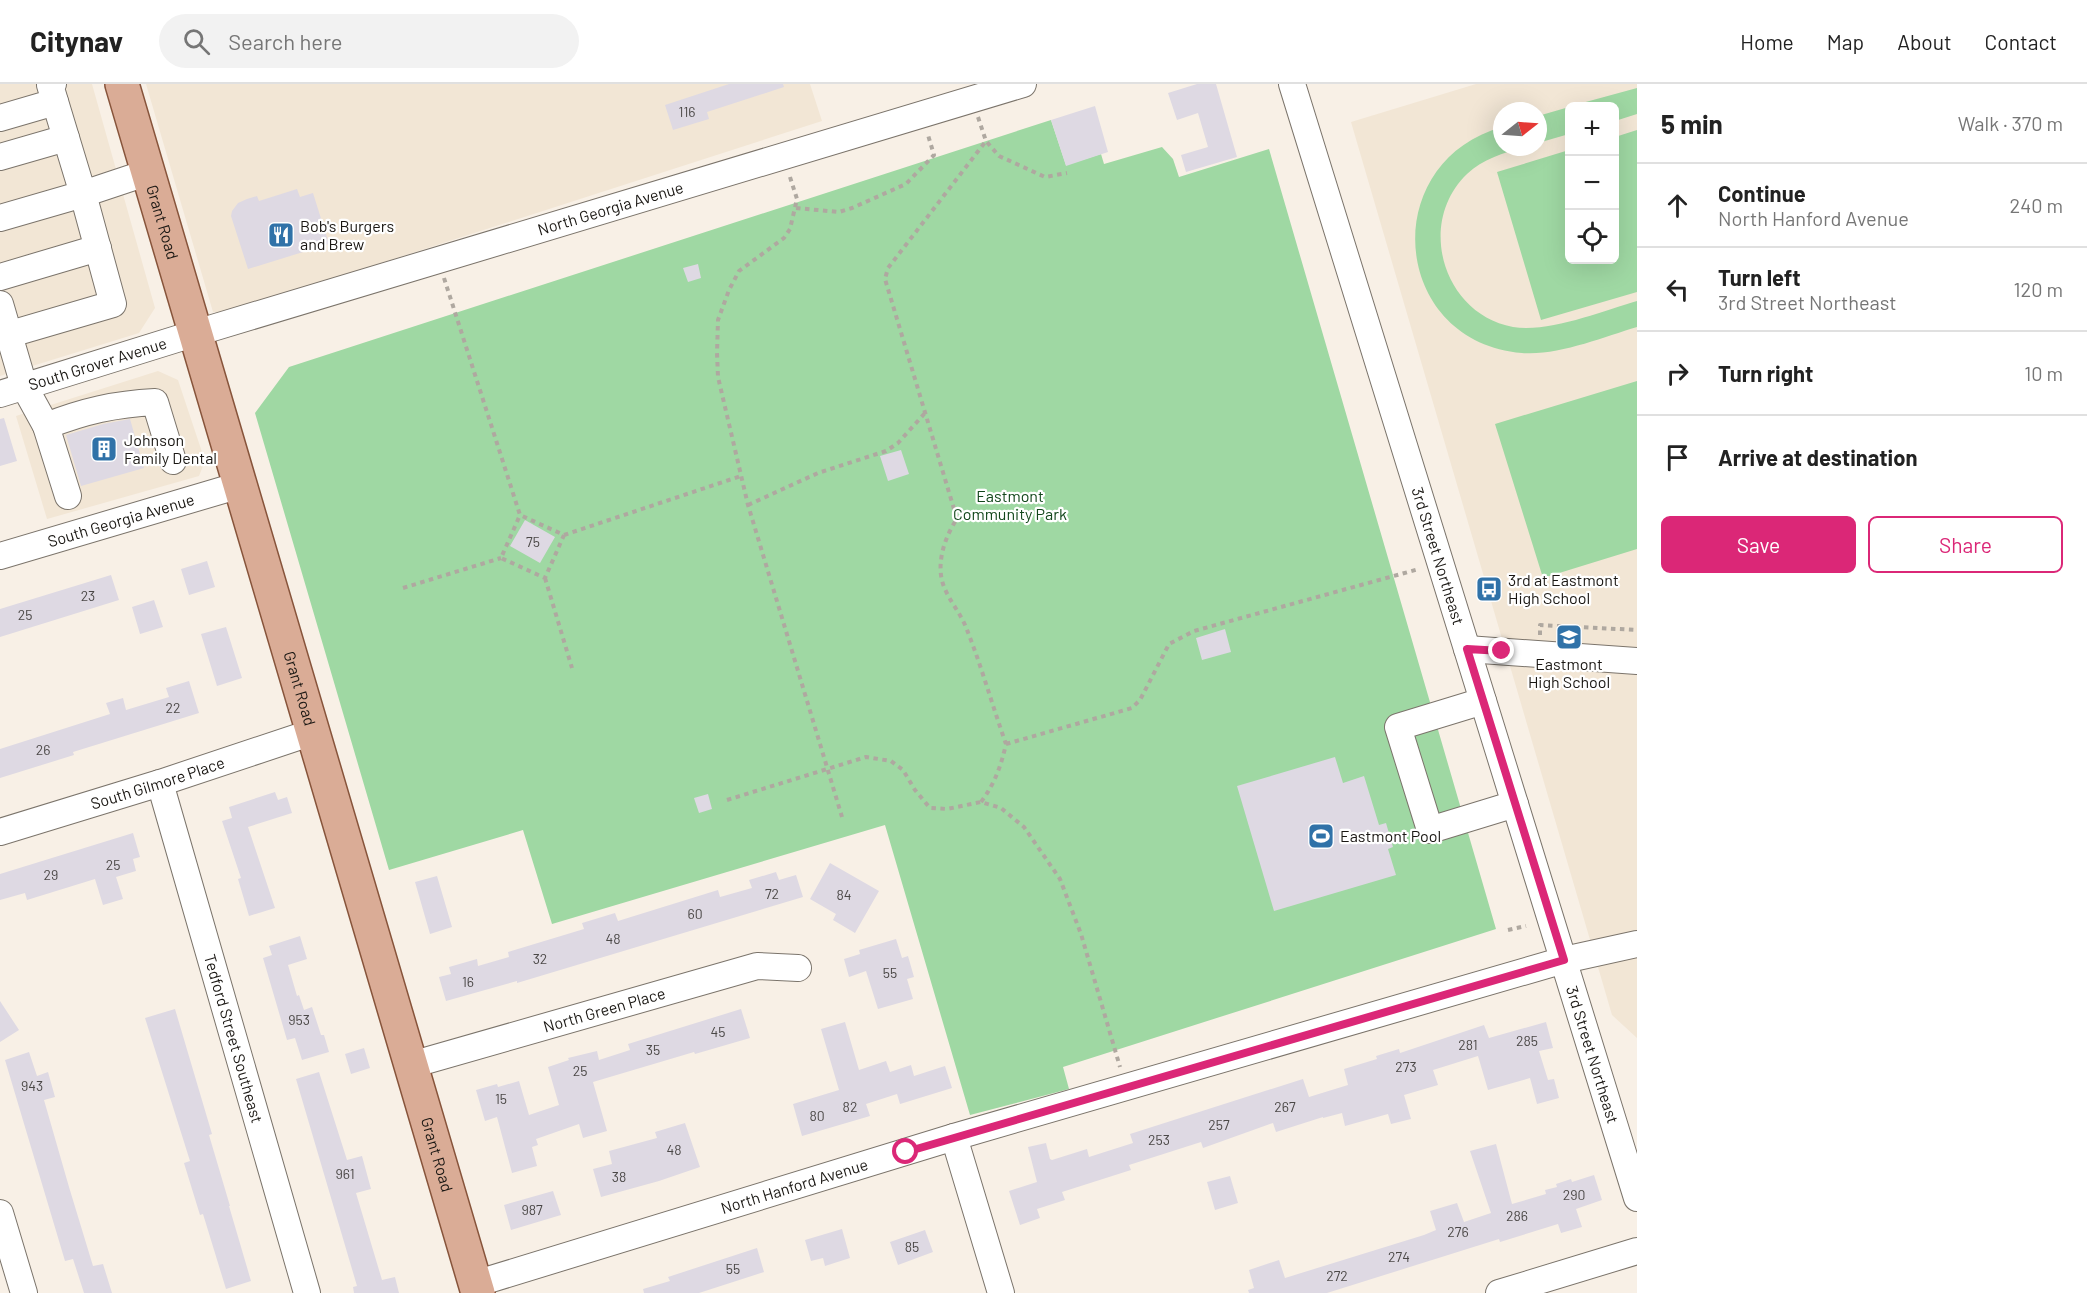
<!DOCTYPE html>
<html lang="en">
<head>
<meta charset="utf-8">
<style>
  :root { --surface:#fff; --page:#f2f2f2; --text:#222; --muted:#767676; --line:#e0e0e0; --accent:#db2777 }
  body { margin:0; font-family:Barlow,sans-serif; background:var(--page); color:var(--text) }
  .controls { position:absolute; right:18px; top:18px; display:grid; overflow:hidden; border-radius:9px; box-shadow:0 6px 24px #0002 }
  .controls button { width:54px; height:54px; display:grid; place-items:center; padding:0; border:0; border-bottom:2px solid var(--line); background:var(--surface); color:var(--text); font:30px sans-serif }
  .compass { position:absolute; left:1493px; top:18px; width:54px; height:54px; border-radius:50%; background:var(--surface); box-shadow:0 6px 24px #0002; rotate:73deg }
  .stop { position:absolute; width:18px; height:18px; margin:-14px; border:4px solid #db2777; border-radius:50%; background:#fff }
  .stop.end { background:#db2777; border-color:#fff; box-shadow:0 2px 6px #0008 }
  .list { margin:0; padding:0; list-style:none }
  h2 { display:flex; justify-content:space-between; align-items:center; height:78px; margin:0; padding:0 24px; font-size:26px }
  h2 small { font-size:20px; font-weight:400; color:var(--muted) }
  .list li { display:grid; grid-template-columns:39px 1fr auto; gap:18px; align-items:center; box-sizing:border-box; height:84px; padding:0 24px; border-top:2px solid var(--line) }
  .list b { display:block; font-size:22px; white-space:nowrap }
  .list p { margin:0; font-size:20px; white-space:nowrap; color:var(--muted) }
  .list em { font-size:20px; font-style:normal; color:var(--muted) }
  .actions { display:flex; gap:12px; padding:18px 24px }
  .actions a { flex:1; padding:14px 0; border:2px solid var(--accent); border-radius:9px; text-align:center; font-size:21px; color:var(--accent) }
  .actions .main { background:var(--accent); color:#fff }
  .icon { flex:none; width:33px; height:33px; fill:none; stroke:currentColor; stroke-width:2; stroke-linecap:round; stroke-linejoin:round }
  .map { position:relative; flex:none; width:1637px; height:1209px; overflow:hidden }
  header { display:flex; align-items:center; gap:36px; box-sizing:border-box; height:84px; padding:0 30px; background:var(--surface); border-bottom:2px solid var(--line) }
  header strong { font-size:28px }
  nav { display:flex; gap:33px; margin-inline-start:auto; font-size:21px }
  .search { width:420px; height:54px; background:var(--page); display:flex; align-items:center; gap:15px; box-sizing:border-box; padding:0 21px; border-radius:33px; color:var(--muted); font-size:22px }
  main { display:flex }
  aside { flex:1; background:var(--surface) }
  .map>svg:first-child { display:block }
  .built { fill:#f2e6d5; fill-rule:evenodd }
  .green { fill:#9fd8a3 }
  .building { fill:#ded9e3 }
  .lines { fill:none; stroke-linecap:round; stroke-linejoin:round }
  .minor-casing { stroke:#7b746b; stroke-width:28 }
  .major-casing { stroke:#87543b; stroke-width:36 }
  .path { stroke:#afa8a0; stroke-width:4; stroke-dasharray:4.5 4.5; stroke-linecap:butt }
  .minor { stroke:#fff; stroke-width:26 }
  .major { stroke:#daac96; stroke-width:33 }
  .route { stroke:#db2777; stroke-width:8 }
  .labels { text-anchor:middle; stroke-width:4.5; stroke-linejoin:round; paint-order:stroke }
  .number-label { font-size:14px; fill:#4b4847 }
  .street-label { font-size:16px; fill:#1a1713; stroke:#fff }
  .poi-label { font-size:16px; fill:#1a1713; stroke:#fff; text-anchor:start }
  .park-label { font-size:16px; fill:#12471b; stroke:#fff }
</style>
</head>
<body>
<header>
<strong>Citynav</strong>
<div class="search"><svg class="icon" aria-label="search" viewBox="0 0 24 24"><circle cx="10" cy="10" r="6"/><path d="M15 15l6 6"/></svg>Search here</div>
<nav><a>Home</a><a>Map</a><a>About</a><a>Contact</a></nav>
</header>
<main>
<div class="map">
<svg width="1637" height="1209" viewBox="0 0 1637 1209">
  <rect width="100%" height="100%" fill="#f8f0e6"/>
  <path class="built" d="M0,0H92L155,224L139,249L0,292Z
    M146,0H810L822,37L229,228H213Z
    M1476,0H1637V954L1612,931L1351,38ZM1570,22H1614V176H1570ZM1502,27H1538V63H1502Z
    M158,287L178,296L205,377L199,392L47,435L16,332Z"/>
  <path class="green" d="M1637,4V30L1615,37L1614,22H1571Z
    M1569,23V50L1538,59V32Z
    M1051,36L1066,81L1101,70L1104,80L1162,63L1173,75L1179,93L1269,65L1496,845L1063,983L1069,1005L970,1031L885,741L552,840L523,746L389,786L255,329L289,283Z
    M1502,43V63H1524C1503,69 1483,75 1467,90C1416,139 1443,230 1513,243C1549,249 1602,227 1637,217V243C1603,253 1558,272 1522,269C1391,258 1376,79 1502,43Z
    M1637,46V208L1541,236L1497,88L1569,66L1570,176H1614L1615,53Z
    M1637,297V465L1543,494L1495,340Z"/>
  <path class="building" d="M729,0H783L784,3L707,28L709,35L673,46L665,21Z
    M1197,0H1216L1237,73L1186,88L1181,71L1208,63L1198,29L1177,36L1168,9Z
    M1095,22L1108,68L1066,82L1051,36Z
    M297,105L300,113L313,109L329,160L248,185L231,132L232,127L238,119L247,115L257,112L259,117Z
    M698,180L701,194L688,198L683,184Z
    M4,334L17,377L0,382V335Z
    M130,335L144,384L81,402L66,351L103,340Z
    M901,366L909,390L888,397L880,372Z
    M525,436L555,453L540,479L510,462Z
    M207,477L215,503L189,511L181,485Z
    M111,491L119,516L0,553V525Z
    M154,516L163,543L140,550L132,523Z
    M226,543L242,594L217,602L201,550Z
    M1225,545L1231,568L1202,576L1196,554Z
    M189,597L199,629L73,668L74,671L0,694V665L110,630L106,619L123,614L126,626L169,613L166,604Z
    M1335,673L1343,699L1364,692L1379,741L1386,739L1393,763L1388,765L1396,791L1274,827L1237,702Z
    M275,708L278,716L287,713L292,729L248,743L275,824L249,832L238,795L241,794L222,737L232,734L229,723Z
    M708,710L712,725L699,729L694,714Z
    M133,749L140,773L133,775L136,787L116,793L123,815L103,821L95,795L27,816L25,809L0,816V790Z
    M830,779L879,807L855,849L833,836L836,830L810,815Z
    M776,788L779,796L796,791L803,813L517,899V897L446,917L439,893L451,890L449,883L477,875L478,882L509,873L508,868L584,845L582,839L615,829L618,837L718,806L720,813L752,804L749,796Z
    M437,792L452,843L430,850L415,798Z
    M300,852L307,875L288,881L297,912L299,911L304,926L312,923L321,951H324L329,968L302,976L295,954L287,956L263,874L272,871L269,862Z
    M896,855L902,874L908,872L914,893L907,895L913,915L878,925L866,887L849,893L844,875L860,870L859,866Z
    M0,917L19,946L0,958Z
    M175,925L212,1050L209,1051L230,1122H229L251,1197L226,1205L203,1130L200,1131L184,1079L190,1077L145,934Z
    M741,925L750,954L695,970L694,968L593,998L607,1047L583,1054L579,1040L536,1055L538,1061L532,1063L537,1082L512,1089L497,1033L485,1037L476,1006L497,1000L498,1003L519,997L529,1031L559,1021L548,983L569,976L568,974L597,967L599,976L630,966L628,960Z
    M845,938L859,986L886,977L890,988L911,981L914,992L945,982L952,1004L900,1020L897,1010L866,1020L870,1032L802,1052L793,1020L839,1006L821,945Z
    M1546,938L1553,964L1539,967L1548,996L1554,995L1559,1014L1537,1020L1530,994L1488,1006L1478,972L1433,986L1438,1001L1404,1011L1411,1035L1391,1040L1388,1030L1345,1042L1342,1029L1323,1034V1033L1276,1048L1273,1039L1203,1064L1201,1058L1129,1081L1131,1086L1062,1108L1065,1116L1037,1125L1040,1134L1020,1141L1009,1107L1037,1098L1028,1063L1046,1059L1050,1075L1052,1076L1087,1065L1089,1073L1133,1059L1130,1050L1303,995L1309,1013L1348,1001L1344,985L1377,975L1376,972L1399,965L1400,969L1484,941L1489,954Z
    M364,964L370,984L351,990L345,970Z
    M29,968L37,992L48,988L55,1013L44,1016L69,1103L93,1182L103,1180L112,1209H84L73,1175L65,1177L5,976Z
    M319,988L347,1076L362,1072L371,1105L356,1109L382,1196L395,1193L399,1209H354L353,1203L357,1202L296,995Z
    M685,1039L700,1083L659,1097L601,1113L593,1085L612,1080L609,1067L657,1054L655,1048Z
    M1496,1060L1512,1120L1546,1110L1545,1106L1557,1103L1556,1100L1571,1095L1572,1098L1594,1091L1602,1116L1576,1125L1582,1143L1561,1149L1558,1140L1500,1158L1499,1155L1327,1209H1249L1248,1206L1254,1204L1249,1186L1279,1176L1285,1194L1424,1151L1436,1146L1430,1127L1457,1119L1464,1138L1491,1129L1470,1067Z
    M1230,1092L1238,1119L1215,1126L1207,1098Z
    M553,1107L561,1131L511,1146L504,1121Z
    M842,1145L850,1174L825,1182L823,1174L811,1177L805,1156Z
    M925,1146L933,1168L898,1181L890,1158Z
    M757,1164L764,1188L699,1209H644L643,1205L670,1197L668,1193Z"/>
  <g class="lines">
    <defs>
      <g id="minor">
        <path d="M53,0L50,1L83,110L149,88"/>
        <path id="s1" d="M1292,0L1637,1114"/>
        <path d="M0,34L55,18"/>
        <path d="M0,73L66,54"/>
        <path d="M0,134L83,110L113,220L0,253"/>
        <path d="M0,193L98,164"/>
        <path d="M0,220L24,302L46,342L68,412"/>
        <path id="s2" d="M0,310L196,249L1023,0"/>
        <path d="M46,342C84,327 115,320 155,318L173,377"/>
        <path id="s3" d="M0,472L240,401"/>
        <path d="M1467,565L1637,577"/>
        <path d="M1483,617L1398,643L1430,746L1515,720"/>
        <path id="s4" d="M160,699L307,1209"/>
        <path id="s5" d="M0,748L160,699L313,648"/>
        <path id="s6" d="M411,981L757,882L798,884"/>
        <path d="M954,1053L1001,1209"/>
        <path d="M0,1129L24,1209"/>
        <path id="s7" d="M475,1200L954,1053L1564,876L1637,860"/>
        <path d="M1499,1209L1637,1167"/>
      </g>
      <g id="major">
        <path id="s8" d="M122,0L478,1209"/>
      </g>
    </defs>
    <use href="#minor" class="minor-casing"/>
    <use href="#major" class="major-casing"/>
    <path class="path" d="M978,33L986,57L999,72L1045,93L1067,89
      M790,93L797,115L790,145L784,154L739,187L729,206L718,236L717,269L718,293L748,421L842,733
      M796,124L839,128L852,124L906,100L934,71L928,51
      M444,194L520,431L501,474L545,494L564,451L520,431
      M748,421L818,389L886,367L898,359L925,329
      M564,451L741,392
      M545,494L572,584
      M403,504L501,474
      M1540,551V541L1637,546
      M1006,660L1132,624L1140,616L1169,560L1194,547L1419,485
      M727,716L866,673L891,677L903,686L915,706L930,724L947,725L981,718L1001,724L1024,743L1060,795L1081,850L1120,983
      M981,718C995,699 1001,682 1006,660C992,621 981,580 965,541C959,527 948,515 943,500C936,479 945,452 957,435L885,195L888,184L986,57
      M1508,846L1526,842"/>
    <use href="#minor" class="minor"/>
    <use href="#major" class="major"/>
  </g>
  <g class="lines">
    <path class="route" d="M906,1068L1564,876L1467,565L1502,567"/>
  </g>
  <defs>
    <symbol id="restaurant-square" viewBox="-11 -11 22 22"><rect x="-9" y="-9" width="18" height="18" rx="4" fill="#3072a8" stroke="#fff"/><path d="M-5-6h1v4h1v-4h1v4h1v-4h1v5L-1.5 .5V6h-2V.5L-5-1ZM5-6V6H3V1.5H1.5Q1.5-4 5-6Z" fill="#fff"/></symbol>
    <symbol id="building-square" viewBox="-11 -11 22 22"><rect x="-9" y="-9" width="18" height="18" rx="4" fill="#3072a8" stroke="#fff"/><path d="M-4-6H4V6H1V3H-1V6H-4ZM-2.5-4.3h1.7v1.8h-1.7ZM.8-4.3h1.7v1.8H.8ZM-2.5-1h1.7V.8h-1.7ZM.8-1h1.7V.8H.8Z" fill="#fff"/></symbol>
    <symbol id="bus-square" viewBox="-11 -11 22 22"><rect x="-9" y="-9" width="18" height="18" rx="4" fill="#3072a8" stroke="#fff"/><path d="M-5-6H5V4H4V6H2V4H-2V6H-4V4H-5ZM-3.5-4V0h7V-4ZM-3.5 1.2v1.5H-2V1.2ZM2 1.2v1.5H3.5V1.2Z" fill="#fff"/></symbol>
    <symbol id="school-square" viewBox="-11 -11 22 22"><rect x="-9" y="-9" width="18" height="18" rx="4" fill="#3072a8" stroke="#fff"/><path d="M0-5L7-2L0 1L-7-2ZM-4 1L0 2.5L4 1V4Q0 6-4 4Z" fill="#fff"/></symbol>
    <symbol id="stadium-square" viewBox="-11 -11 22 22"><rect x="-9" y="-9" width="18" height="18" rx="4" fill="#3072a8" stroke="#fff"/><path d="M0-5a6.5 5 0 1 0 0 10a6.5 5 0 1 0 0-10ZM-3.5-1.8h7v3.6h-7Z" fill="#fff"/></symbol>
  </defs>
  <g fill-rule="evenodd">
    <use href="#restaurant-square" x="266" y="136" width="30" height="30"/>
    <use href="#building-square" x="89" y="350" width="30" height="30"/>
    <use href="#bus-square" x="1474" y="490" width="30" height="30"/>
    <use href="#school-square" x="1554" y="538" width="30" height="30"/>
    <use href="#stadium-square" x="1306" y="737" width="30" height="30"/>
  </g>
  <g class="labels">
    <g class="number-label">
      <text x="687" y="33">116</text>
      <text x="533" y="463">75</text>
      <text x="88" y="517">23</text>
      <text x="25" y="536">25</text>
      <text x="173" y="629">22</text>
      <text x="43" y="671">26</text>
      <text x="113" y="786">25</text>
      <text x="51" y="796">29</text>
      <text x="772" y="815">72</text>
      <text x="844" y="816">84</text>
      <text x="695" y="835">60</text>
      <text x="613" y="860">48</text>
      <text x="540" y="880">32</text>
      <text x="890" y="894">55</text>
      <text x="468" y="903">16</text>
      <text x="299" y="941">953</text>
      <text x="718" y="953">45</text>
      <text x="1527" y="962">285</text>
      <text x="1468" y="966">281</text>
      <text x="653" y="971">35</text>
      <text x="1406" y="988">273</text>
      <text x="580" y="992">25</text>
      <text x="32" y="1007">943</text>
      <text x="501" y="1020">15</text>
      <text x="850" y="1028">82</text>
      <text x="1285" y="1028">267</text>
      <text x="817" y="1037">80</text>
      <text x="1219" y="1046">257</text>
      <text x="1159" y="1061">253</text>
      <text x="674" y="1071">48</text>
      <text x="345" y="1095">961</text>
      <text x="619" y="1098">38</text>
      <text x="1574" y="1116">290</text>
      <text x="532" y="1131">987</text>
      <text x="1517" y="1137">286</text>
      <text x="1458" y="1153">276</text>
      <text x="912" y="1168">85</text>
      <text x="1399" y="1178">274</text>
      <text x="733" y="1190">55</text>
      <text x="1337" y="1197">272</text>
    </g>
    <g class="street-label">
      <text dy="6" stroke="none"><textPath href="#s2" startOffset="638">North Georgia Avenue</textPath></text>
      <text dy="6" stroke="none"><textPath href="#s8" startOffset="144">Grant Road</textPath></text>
      <text dy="6" stroke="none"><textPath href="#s2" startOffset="102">South Grover Avenue</textPath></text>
      <text dy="6" stroke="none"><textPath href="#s3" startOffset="126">South Georgia Avenue</textPath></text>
      <text dy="6" stroke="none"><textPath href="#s1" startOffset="494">3rd Street Northeast</textPath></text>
      <text dy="6" stroke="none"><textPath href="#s8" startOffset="630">Grant Road</textPath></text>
      <text dy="6" stroke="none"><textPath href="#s5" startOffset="165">South Gilmore Place</textPath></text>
      <text dy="6" stroke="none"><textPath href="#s6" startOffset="201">North Green Place</textPath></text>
      <text dy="6" stroke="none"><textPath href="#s4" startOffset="266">Tedford Street Southeast</textPath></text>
      <text dy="6" stroke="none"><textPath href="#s1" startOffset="1016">3rd Street Northeast</textPath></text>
      <text dy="6" stroke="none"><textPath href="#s8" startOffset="1116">Grant Road</textPath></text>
      <text dy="6" stroke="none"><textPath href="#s7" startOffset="334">North Hanford Avenue</textPath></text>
    </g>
    <g class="poi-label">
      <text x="300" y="148">Bob's Burgers<tspan x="300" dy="18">and Brew</tspan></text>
      <text x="124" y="362">Johnson<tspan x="124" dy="18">Family Dental</tspan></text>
      <text x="1508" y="502">3rd at Eastmont<tspan x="1508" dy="18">High School</tspan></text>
      <text x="1569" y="586" text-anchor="middle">Eastmont<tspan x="1569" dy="18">High School</tspan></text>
      <text x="1340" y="758">Eastmont Pool</text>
    </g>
    <g class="park-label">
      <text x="1010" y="418">Eastmont<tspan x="1010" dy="18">Community Park</tspan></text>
    </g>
  </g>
</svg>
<div class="controls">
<button>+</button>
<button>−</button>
<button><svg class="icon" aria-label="locate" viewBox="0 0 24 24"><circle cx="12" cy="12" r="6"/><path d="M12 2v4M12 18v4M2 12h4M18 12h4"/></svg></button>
</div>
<svg class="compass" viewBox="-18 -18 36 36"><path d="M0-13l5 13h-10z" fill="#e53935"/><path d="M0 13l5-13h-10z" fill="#767676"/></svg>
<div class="stop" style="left:906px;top:1068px"></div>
<div class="stop end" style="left:1502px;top:567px"></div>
</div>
<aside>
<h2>5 min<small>Walk · 370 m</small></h2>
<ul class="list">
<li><svg class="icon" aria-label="ahead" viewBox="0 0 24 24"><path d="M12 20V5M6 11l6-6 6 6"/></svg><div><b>Continue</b><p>North Hanford Avenue</p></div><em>240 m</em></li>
<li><svg class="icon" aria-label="left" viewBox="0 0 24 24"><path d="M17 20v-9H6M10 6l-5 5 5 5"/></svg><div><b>Turn left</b><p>3rd Street Northeast</p></div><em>120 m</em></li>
<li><svg class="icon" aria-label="right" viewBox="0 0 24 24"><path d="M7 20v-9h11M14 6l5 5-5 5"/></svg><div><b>Turn right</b></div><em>10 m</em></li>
<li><svg class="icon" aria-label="arrive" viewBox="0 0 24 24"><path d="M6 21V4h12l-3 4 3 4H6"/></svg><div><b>Arrive at destination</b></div></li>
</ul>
<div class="actions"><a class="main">Save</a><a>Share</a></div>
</aside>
</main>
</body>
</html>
